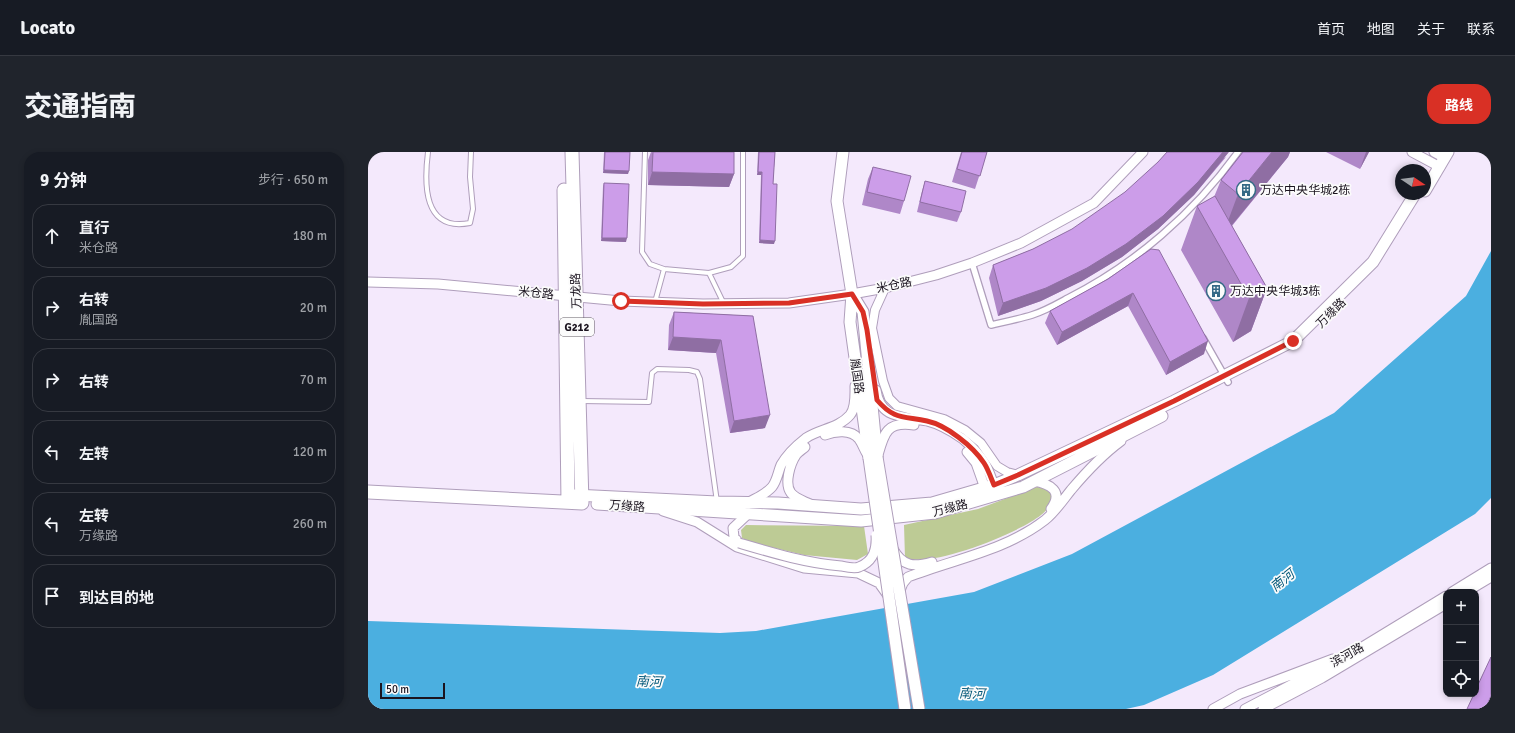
<!DOCTYPE html>
<html lang="zh">
<head>
<meta charset="utf-8">
<style>
  :root { --surface:#171b24; --page:#20242c; --text:#f1f3f6; --muted:#9ea1a6; --line:#363941; --accent:#d93025 }
  body { margin:0; font-family:Signika,"Noto Sans SC",sans-serif; background:var(--page); color:var(--text) }
  .controls { position:absolute; right:12px; bottom:12px; display:grid; overflow:hidden; border-radius:8px; box-shadow:0 2px 6px #0003 }
  .controls button { width:36px; height:36px; display:grid; place-items:center; padding:0; border:0; border-bottom:1px solid var(--line); background:var(--surface); color:var(--text); font:20px sans-serif }
  .compass { position:absolute; left:1027px; top:12px; width:36px; height:36px; border-radius:50%; background:var(--surface); box-shadow:0 2px 6px #0003; rotate:103deg }
  .scale { position:absolute; left:12px; bottom:10px; width:65px; box-sizing:border-box; padding-left:4px; border:2px solid #1b141f; border-top:0; font-size:11px; line-height:14px; white-space:nowrap; color:#1b141f; -webkit-text-stroke:3px #fbfbfb; paint-order:stroke }
  .stop { position:absolute; width:12px; height:12px; margin:-9px; border:3px solid #d93025; border-radius:50%; background:#fff }
  .stop.end { background:#d93025; border-color:#fff; box-shadow:0 1px 4px #0008 }
  .list { margin:0; padding:0; list-style:none }
  h2 { display:flex; justify-content:space-between; align-items:center; height:52px; margin:0; padding:0 16px; font-size:17px }
  h2 small { font-size:13px; font-weight:400; color:var(--muted) }
  .list li { display:grid; grid-template-columns:26px 1fr auto; gap:12px; align-items:center; box-sizing:border-box; height:64px; margin:0 8px 8px; padding:0 8px; border:1px solid var(--line); border-radius:16px }
  .list b { display:block; font-size:15px; white-space:nowrap }
  .list p { margin:0; font-size:13px; white-space:nowrap; color:var(--muted) }
  .list em { font-size:13px; font-style:normal; color:var(--muted) }
  .icon { flex:none; width:22px; height:22px; fill:none; stroke:currentColor; stroke-width:2; stroke-linecap:round; stroke-linejoin:round }
  .map { position:relative; flex:none; width:1123px; height:557px; overflow:hidden; border-radius:16px }
  header { display:flex; align-items:center; gap:24px; box-sizing:border-box; height:56px; padding:0 20px; background:var(--surface); border-bottom:1px solid var(--line) }
  header strong { font-size:19px }
  nav { display:flex; gap:22px; margin-inline-start:auto; font-size:14px }
  .intro { display:flex; align-items:center; justify-content:space-between; box-sizing:border-box; height:96px; padding:0 24px }
  h1 { margin:0; font-size:28px }
  .button { padding:10px 18px; border-radius:16px; background:var(--accent); color:#fff; font-size:14px; font-weight:700 }
  main { display:flex; gap:24px; padding:0 24px }
  aside { flex:1; background:var(--surface); border-radius:16px; box-shadow:0 2px 6px #0003 }
  .map>svg:first-child { display:block }
  .green { fill:#bdcb95 }
  .water { fill:#4bafe0 }
  .lines { fill:none; stroke-linecap:round; stroke-linejoin:round }
  .service-casing { stroke:#af9ebb; stroke-width:6 }
  .pedestrian-casing { stroke:#af9ebb; stroke-width:8 }
  .minor-casing { stroke:#af9ebb; stroke-width:10 }
  .tertiary-casing { stroke:#af9ebb; stroke-width:11 }
  .secondary-casing { stroke:#af9ebb; stroke-width:13 }
  .trunk-casing { stroke:#af9ebb; stroke-width:15 }
  .service { stroke:#fff; stroke-width:4 }
  .pedestrian { stroke:#fff; stroke-width:5.5 }
  .minor { stroke:#fff; stroke-width:8 }
  .tertiary { stroke:#fff; stroke-width:9 }
  .secondary { stroke:#fff; stroke-width:11 }
  .trunk { stroke:#fff; stroke-width:13 }
  .tertiary-bridge-casing { stroke:#af9ebb; stroke-width:11; stroke-linecap:butt }
  .secondary-bridge-casing { stroke:#af9ebb; stroke-width:13; stroke-linecap:butt }
  .tertiary-bridge { stroke:#fff; stroke-width:9 }
  .secondary-bridge { stroke:#fff; stroke-width:11 }
  .wall { fill:#af87c8 }
  .shaded-wall { fill:#8f6ea3 }
  .building { fill:#cc9de9; stroke:#8f6ea3 }
  .route { stroke:#d93025; stroke-width:5 }
  .labels { text-anchor:middle; stroke-width:3.5; stroke-linejoin:round; paint-order:stroke }
  .shield { fill:#fbfbfb; stroke:#5e5961; stroke-width:1 }
  .shield-label { font-size:11px; font-weight:bold; fill:#1b141f }
  .poi-label { font-size:12px; fill:#1b141f; stroke:#fbfbfb; text-anchor:start }
  .street-label { font-size:12px; fill:#1b141f; stroke:#fbfbfb }
  .water-label { font-size:13px; font-style:italic; fill:#035879; stroke:#fbfbfb }
</style>
</head>
<body>
<header>
<strong>Locato</strong>
<nav><a>首页</a><a>地图</a><a>关于</a><a>联系</a></nav>
</header>
<div class="intro"><h1>交通指南</h1><a class="button">路线</a></div>
<main>
<aside>
<h2>9 分钟<small>步行 · 650 m</small></h2>
<ul class="list">
<li><svg class="icon" aria-label="ahead" viewBox="0 0 24 24"><path d="M12 20V5M6 11l6-6 6 6"/></svg><div><b>直行</b><p>米仓路</p></div><em>180 m</em></li>
<li><svg class="icon" aria-label="right" viewBox="0 0 24 24"><path d="M7 20v-9h11M14 6l5 5-5 5"/></svg><div><b>右转</b><p>胤国路</p></div><em>20 m</em></li>
<li><svg class="icon" aria-label="right" viewBox="0 0 24 24"><path d="M7 20v-9h11M14 6l5 5-5 5"/></svg><div><b>右转</b></div><em>70 m</em></li>
<li><svg class="icon" aria-label="left" viewBox="0 0 24 24"><path d="M17 20v-9H6M10 6l-5 5 5 5"/></svg><div><b>左转</b></div><em>120 m</em></li>
<li><svg class="icon" aria-label="left" viewBox="0 0 24 24"><path d="M17 20v-9H6M10 6l-5 5 5 5"/></svg><div><b>左转</b><p>万缘路</p></div><em>260 m</em></li>
<li><svg class="icon" aria-label="arrive" viewBox="0 0 24 24"><path d="M6 21V4h12l-3 4 3 4H6"/></svg><div><b>到达目的地</b></div></li>
</ul>
</aside>
<div class="map">
<svg width="1123" height="557" viewBox="0 0 1123 557">
  <rect width="100%" height="100%" fill="#f4e9fc"/>
  <path class="green" d="M669,335L679,336L684,342V352C680,356 677,360 673,363C651,381 564,416 537,406L536,373L610,357Z
    M378,373L496,374L500,402L489,408L436,403L382,390L374,386L373,378Z"/>
  <path class="water" d="M1123,99V346L1107,362L845,523L776,553L758,557H0V469L352,481L388,479L606,440L704,402L966,261L1098,144Z"/>
  <g class="lines">
    <defs>
      <path id="service" d="M60,0C56,32 55,80 102,71L105,57L102,25L103,0
        M277,0L274,100L282,112L296,117
        M341,121L363,115L375,104V0
        M287,150L296,117L341,121L356,152
        M213,249L281,250L284,221L289,217L321,218L329,220L332,227L349,350"/>
      <path id="pedestrian" d="M604,111L623,173C636,170 651,167 664,163C677,159 689,152 700,146C767,112 826,61 870,0
        M835,186L860,230"/>
      <path id="minor" d="M517,136L507,158L504,176L515,229L521,246L529,254L576,267L597,278L613,291L629,314L639,320L650,323"/>
      <path id="tertiary" d="M1044,0L1072,15
        M1066,0L1077,6
        M0,130L70,132L253,149L335,152L421,151L484,142L517,136L568,123L604,111L653,91L726,51L775,0
        M508,238C512,268 536,264 559,269C571,272 585,280 595,287C602,293 611,302 616,310C621,318 624,329 628,338
        M457,283C467,279 483,277 491,287C494,291 496,297 499,302
        M437,295C435,297 430,300 428,303C422,312 416,332 423,341C428,347 436,349 442,352
        M599,300L608,311L619,342
        M510,303C516,281 519,269 546,273
        M666,329C682,332 696,339 683,357
        M381,350C388,346 398,342 404,335C409,329 410,320 413,313C419,302 429,293 438,286C451,277 471,276 482,263C488,256 487,242 487,234
        M295,359L329,370L369,395L436,416L490,421L511,431L521,445
        M371,391L366,385L365,376L381,361
        M525,397C535,415 546,415 564,410
        M1084,440L1123,416
        M1098,440L1123,425
        M531,441L535,431L540,425C586,407 637,399 677,368C687,360 695,348 703,338C719,319 734,303 753,289
        M845,557L872,542L965,507
        M877,557L986,500L1078,444
        M895,557L954,526L1078,452"/>
      <path id="secondary" d="M475,0L469,49L484,142L482,170L501,306
        M1057,39L1080,0
        M484,142L495,160L509,305
        M206,343L349,350L410,351L493,357L564,351L626,333L650,323L806,249L925,189L1005,110L1047,42
        M229,352L493,369L567,361L655,335L794,264"/>
      <path id="trunk" d="M196,38L200,350
        M0,340L214,351L204,0"/>
    </defs>
    <use href="#service" class="service-casing"/>
    <use href="#pedestrian" class="pedestrian-casing"/>
    <use href="#minor" class="minor-casing"/>
    <use href="#tertiary" class="tertiary-casing"/>
    <use href="#secondary" class="secondary-casing"/>
    <use href="#trunk" class="trunk-casing"/>
    <use href="#service" class="service"/>
    <use href="#pedestrian" class="pedestrian"/>
    <use href="#minor" class="minor"/>
    <use href="#tertiary" class="tertiary"/>
    <use href="#secondary" class="secondary"/>
    <use href="#trunk" class="trunk"/>
    <defs>
      <path id="tertiary-bridge" d="M371,391C405,401 438,411 473,414C478,415 487,417 491,415C506,409 509,397 508,383"/>
      <path id="secondary-bridge" d="M509,305L551,557
        M501,306L537,557"/>
    </defs>
    <use href="#tertiary-bridge" class="tertiary-bridge-casing"/>
    <use href="#secondary-bridge" class="secondary-bridge-casing"/>
    <use href="#tertiary-bridge" class="tertiary-bridge"/>
    <use href="#secondary-bridge" class="secondary-bridge"/>
  </g>
  <path class="wall" d="M236,0H262L260,22L235,21Z
    M283,0H366V22L361,35L280,33V8Z
    M390,0H407L405,32L406,92L391,91L393,23H389Z
    M593,0H619L607,37L584,30Z
    M875,0H922L920,5L864,74L899,136L883,179L865,190L813,98L829,54L846,45L853,28Z
    M958,0H1001L992,17Z
    M858,5L826,43L790,77L754,105L714,129L673,149L630,164L621,126L625,113L665,97Z
    M505,15L536,49L532,62L494,53L500,27Z
    M557,29L593,60L589,70L549,60L554,39Z
    M236,31L258,90L233,89L235,34Z
    M783,97L836,202L798,223L760,154L689,193L677,171L682,159L740,127Z
    M306,160L385,164L397,276L362,281L348,201L300,198L301,173Z"/>
  <path class="shaded-wall" d="M855,0H861L826,43L790,77L754,105L714,129L673,149L630,164L635,151Z
    M904,0H922L920,5L854,85L870,42Z
    M998,0H1001L992,17Z
    M236,18L261,19L260,22L235,21Z
    M284,20L366,22L361,35L280,33Z
    M390,20H394L393,23H389Z
    M234,86H259L258,90L233,89Z
    M392,88L407,89L406,92L391,91Z
    M899,136L883,179L865,190L881,146Z
    M765,141L760,154L689,193L694,180Z
    M305,185L353,188L348,201L300,198Z
    M840,189L836,202L798,223L802,210Z
    M402,263L397,276L362,281L366,269Z
    M1123,544V547L1118,557H1117Z"/>
  <path class="building" d="M237,0H262L261,19L236,18Z
    M285,0H366V22L284,20Z
    M391,0H407L405,32H409L407,89L392,88L394,20H390Z
    M594,0H619L612,24L589,17Z
    M799,0H855L830,30L795,64L758,92L719,116L678,136L635,151L625,113L665,97L704,77L757,40L790,10Z
    M875,0H904L870,42L853,28Z
    M505,15L543,24L536,49L499,40Z
    M557,29L598,39L593,60L552,50Z
    M236,31L261,32L259,86H234Z
    M847,44L899,136L881,146L829,54Z
    M783,97L791,98L840,189L802,210L765,141L694,180L682,159L740,127Z
    M306,160L385,164L402,263L366,269L353,188L305,185Z
    M1123,505V544L1117,557H1099L1106,542H1108V537Z"/>
  <g class="lines">
    <path class="route" d="M253,149L335,152L421,151L484,142L495,160L499,178L509,248C526,268 536,264 559,269C578,273 605,294 616,311C620,317 623,326 626,333L650,323L806,249L925,189"/>
  </g>
  <defs>
    <symbol id="building-ring" viewBox="-11 -11 22 22"><circle r="9.5" fill="#fbfbfb" stroke="#356a86" stroke-width="1.5"/><path d="M-4-6H4V6H1V3H-1V6H-4ZM-2.5-4.3h1.7v1.8h-1.7ZM.8-4.3h1.7v1.8H.8ZM-2.5-1h1.7V.8h-1.7ZM.8-1h1.7V.8H.8Z" fill="#356a86"/></symbol>
  </defs>
  <g fill-rule="evenodd">
    <use href="#building-ring" x="867" y="27" width="22" height="22"/>
    <use href="#building-ring" x="837" y="128" width="22" height="22"/>
  </g>
  <g class="labels">
    <rect class="shield" x="192" y="166" width="34" height="18" rx="3"/>
    <g class="shield-label">
      <text x="209" y="179">G212</text>
    </g>
    <g class="poi-label">
      <text x="892" y="42">万达中央华城2栋</text>
      <text x="862" y="143">万达中央华城3栋</text>
    </g>
    <g class="street-label">
      <text transform="translate(526 133) rotate(-12)" y="4">米仓路</text>
      <text transform="translate(208 139) rotate(-92)" y="4">万龙路</text>
      <text transform="translate(168 141) rotate(6)" y="4">米仓路</text>
      <text transform="translate(963 161) rotate(-45)" y="4">万缘路</text>
      <text transform="translate(489 224) rotate(82)" y="4">胤国路</text>
      <text transform="translate(259 354) rotate(4)" y="4">万缘路</text>
      <text transform="translate(582 356) rotate(-14)" y="4">万缘路</text>
      <text transform="translate(979 503) rotate(-29)" y="4">滨河路</text>
    </g>
    <g class="water-label">
      <text transform="translate(914 428) rotate(-39)" y="5">南河</text>
      <text transform="translate(281 529) rotate(2)" y="5">南河</text>
      <text transform="translate(604 541) rotate(2)" y="5">南河</text>
    </g>
  </g>
</svg>
<div class="controls">
<button>+</button>
<button>−</button>
<button><svg class="icon" aria-label="locate" viewBox="0 0 24 24"><circle cx="12" cy="12" r="6"/><path d="M12 2v4M12 18v4M2 12h4M18 12h4"/></svg></button>
</div>
<svg class="compass" viewBox="-18 -18 36 36"><path d="M0-13l5 13h-10z" fill="#e53935"/><path d="M0 13l5-13h-10z" fill="#9ea1a6"/></svg>
<div class="scale">50 m</div>
<div class="stop" style="left:253px;top:149px"></div>
<div class="stop end" style="left:925px;top:189px"></div>
</div>
</main>
</body>
</html>
